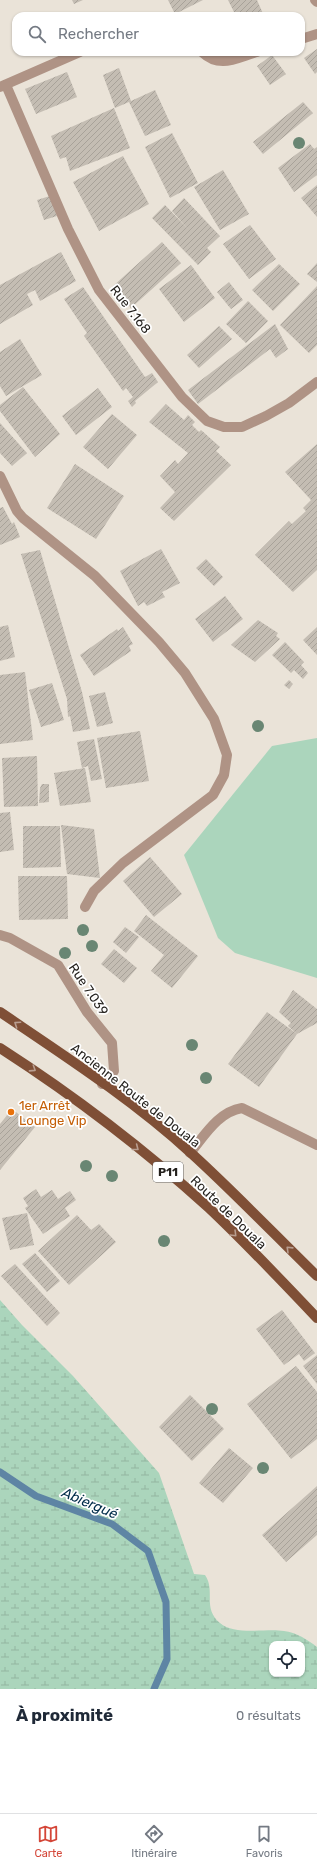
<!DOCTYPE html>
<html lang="fr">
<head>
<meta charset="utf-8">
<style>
  :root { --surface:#fff; --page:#f6f6f7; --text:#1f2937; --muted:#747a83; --line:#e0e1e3; --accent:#d44638 }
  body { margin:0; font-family:Rubik,sans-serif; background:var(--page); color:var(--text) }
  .controls { position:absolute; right:12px; bottom:12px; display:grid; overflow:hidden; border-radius:8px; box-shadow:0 1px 3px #0004 }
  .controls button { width:36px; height:36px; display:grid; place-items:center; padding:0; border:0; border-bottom:1px solid var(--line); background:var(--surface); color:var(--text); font:20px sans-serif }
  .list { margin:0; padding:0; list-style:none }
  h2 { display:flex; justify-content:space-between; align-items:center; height:52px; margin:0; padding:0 16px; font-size:17px }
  h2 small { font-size:13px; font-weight:400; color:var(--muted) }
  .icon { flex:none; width:22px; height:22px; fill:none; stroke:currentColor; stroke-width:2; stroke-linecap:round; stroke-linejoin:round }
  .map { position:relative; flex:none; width:317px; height:1689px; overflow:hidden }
  .search { position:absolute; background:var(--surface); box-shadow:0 1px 3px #0004; left:12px; right:12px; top:12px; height:44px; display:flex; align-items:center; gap:10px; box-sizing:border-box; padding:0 14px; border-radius:12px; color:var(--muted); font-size:15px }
  .sheet { height:124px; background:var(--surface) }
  nav { display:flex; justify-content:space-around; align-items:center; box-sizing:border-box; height:56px; border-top:1px solid var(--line); background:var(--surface); font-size:11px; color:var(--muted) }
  nav a { display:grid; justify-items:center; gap:2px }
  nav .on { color:var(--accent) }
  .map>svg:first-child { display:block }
  .grass { fill:#abd5bc }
  .wetland { fill:url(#wetland-marsh); fill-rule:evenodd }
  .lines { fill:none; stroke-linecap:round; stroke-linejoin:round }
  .stream { stroke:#5e85a4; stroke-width:7 }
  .building { fill:url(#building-hatch) }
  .minor { stroke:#af9385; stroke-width:10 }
  .major { stroke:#7f4f36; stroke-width:10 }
  .tree { fill:#698673 }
  .oneway { stroke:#b99e90 }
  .food-dot { fill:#e8710a; stroke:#fff; stroke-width:1.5 }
  .labels { text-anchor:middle; stroke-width:3.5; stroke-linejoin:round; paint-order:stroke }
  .shield { fill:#fff; stroke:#64625f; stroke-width:1 }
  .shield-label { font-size:12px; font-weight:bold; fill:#221f1b }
  .street-label { font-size:13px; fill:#221f1b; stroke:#fff }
  .food-label { font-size:13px; fill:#c56008; stroke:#fff; text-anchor:start }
  .water-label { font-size:14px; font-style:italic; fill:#002c49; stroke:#fff }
</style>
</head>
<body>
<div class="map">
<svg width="317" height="1689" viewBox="0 0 317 1689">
  <defs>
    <pattern id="wetland-marsh" width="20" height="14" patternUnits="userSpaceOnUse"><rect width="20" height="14" fill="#abd5bc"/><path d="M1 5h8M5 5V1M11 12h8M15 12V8" fill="none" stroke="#93b6a1"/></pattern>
    <pattern id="building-hatch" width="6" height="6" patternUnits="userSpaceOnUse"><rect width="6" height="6" fill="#c4bdb3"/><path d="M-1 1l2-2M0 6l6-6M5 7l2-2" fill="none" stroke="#a8a299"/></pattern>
  </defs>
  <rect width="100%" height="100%" fill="#eae3d8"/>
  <path class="grass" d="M317,738V978L235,953L218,938L184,855L272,746Z"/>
  <path class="wetland" d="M0,1300L22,1325L73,1376L159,1473L194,1574L205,1575C216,1591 202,1608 220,1623C235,1636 266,1628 284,1631C296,1632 308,1640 317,1647V1689H0ZM272,1644H302V1674H272Z"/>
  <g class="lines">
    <path class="stream" d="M0,1472L36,1496L112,1524L148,1551L166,1602L167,1659L154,1689"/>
  </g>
  <path class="building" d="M72,0H83L74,4Z
    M168,0H203L175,14Z
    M228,0H257L264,16H236Z
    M317,49V72L315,74L304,58Z
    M272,55L286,74L270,85L257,66Z
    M119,68L131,101L155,90L171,125L145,136L129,102L115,108L103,75Z
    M67,72L77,97L36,114L25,89Z
    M303,102L313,113L263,154L253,142Z
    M114,108L130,148L70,171L66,157L60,159L51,136Z
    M172,133L198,183L170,198L145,147Z
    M310,144L314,149L317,147V175L294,192L278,168Z
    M123,156L149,204L99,231L73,182Z
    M223,170L249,214L220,230L194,187Z
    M317,185V217L301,198Z
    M50,196L57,216L44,220L37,200Z
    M184,198L220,236L207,248L211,252L198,265L152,218L165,205L188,229L172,211Z
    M250,225L276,259L249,279L223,244Z
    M162,242L181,263L131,308L112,287Z
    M61,252L76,281L40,301L35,290L27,294L33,305L0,324V285Z
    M317,263V282L307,274Z
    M279,264L300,284L273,311L252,290Z
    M191,265L215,298L184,322L159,289Z
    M229,282L243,300L231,309L217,292Z
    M317,286V345L309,353L280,325Z
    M83,287L145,377L152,373L158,382L135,401L136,403L132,407L128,401L133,397L126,388L123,391L84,336L87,333L64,299Z
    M248,301L268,321L246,343L226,324Z
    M275,324L288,349L276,358L270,349L198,404L188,390Z
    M219,326L232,339L199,368L187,355Z
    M20,339L42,375L6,396L0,386V352Z
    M23,387L60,434L35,457L0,411V405Z
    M98,388L112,407L76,435L62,416Z
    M166,404L184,420L188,415L195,422L192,425L199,432L201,430L220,447L216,451L231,465L174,521L160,508L175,492L160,476L175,460L178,464L188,453L149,422Z
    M112,414L137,435L108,469L83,447Z
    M0,423L27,453L12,466L0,453Z
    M317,444V570L293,592L255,555L289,521L292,524L306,511L303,508L311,500L285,472Z
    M75,464L124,496L96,539L47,508Z
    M3,507L12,524L14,522L20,537L0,545V508Z
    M161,549L180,583L162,592L165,597L147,606L144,602L138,606L120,571Z
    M40,550L82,692L90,729L73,732L70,716L68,717L67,699L21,554Z
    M206,559L223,577L214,586L196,568Z
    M225,596L243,619L213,642L195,619Z
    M258,620L278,633L276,636L280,639L255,662L231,645Z
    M8,625L15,657L0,661V627Z
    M123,627L133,644L129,646L131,651L94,676L80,655L117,629L118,631Z
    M317,627V655L303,640Z
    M285,642L304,662L301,665L308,673L303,679L294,670L291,673L272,655Z
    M25,672L33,740L0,744V675Z
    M289,680L293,684L289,689L284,685Z
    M52,683L64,720L41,727L29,690Z
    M105,692L113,723L97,727L89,696Z
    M140,731L149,781L106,788L97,738Z
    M94,739L102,779L91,781L88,766L82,768L77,742Z
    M37,756L38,806L4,807L2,758Z
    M85,768L91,802L60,806L54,773Z
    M42,784H49V802L39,803L40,788Z
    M10,812L14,850L0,852V813Z
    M61,825L94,829L100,878L67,874Z
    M23,826H60L61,867L23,868Z
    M150,857L182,894L154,917L123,881Z
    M18,876H67L68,919L19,920Z
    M146,915L198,956L172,988L151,971L164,955L134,931Z
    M125,927L139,937L126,953L113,942Z
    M114,949L137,968L124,983L101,964Z
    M293,990L317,1009V1023L297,1034L259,1087L228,1064L267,1012L297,1034L288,1026L291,1023L279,1012Z
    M12,1109L35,1127L0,1170V1124Z
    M36,1189L41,1197L52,1190L58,1199L70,1191L76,1200L65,1208L70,1216L43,1234L25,1208L28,1206L23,1198Z
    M27,1213L34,1245L10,1250L2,1218Z
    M77,1215L91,1230L99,1224L116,1242L69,1285L38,1251Z
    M35,1253L60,1281L47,1292L22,1264Z
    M15,1264L60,1313L47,1326L1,1276Z
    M282,1310L315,1353L304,1361L299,1354L284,1365L256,1329Z
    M317,1355V1384L303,1366Z
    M296,1366L317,1392V1439L291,1459L247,1404Z
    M190,1395L224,1429L192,1461L159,1427Z
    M229,1448L253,1468L223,1503L199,1483Z
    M317,1486V1535L286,1562L262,1535Z"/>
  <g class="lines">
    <path class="minor" d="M315,0L317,2
      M301,39L317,34
      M202,52C220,69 236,58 257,52
      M6,85L68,229L99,290L182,397L207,421L224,427H242L266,416L289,403L317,382
      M0,87L80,52
      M0,476L17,511L23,518L95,576L159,642L185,673L214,719L227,755L224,775L213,795L123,863L94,891L85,907
      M0,935L10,938L58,965L87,1012L112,1043L114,1071L102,1084
      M190,1153C205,1135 218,1112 242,1108L317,1145"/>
    <path class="major" d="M0,1012C65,1056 133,1100 191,1153C234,1192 275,1235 317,1276
      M0,1048C73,1095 144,1149 209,1208C246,1243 282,1281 317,1318"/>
  </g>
  <g class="tree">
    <circle cx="299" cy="143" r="6"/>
    <circle cx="258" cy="726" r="6"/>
    <circle cx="83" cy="930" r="6"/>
    <circle cx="92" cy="946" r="6"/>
    <circle cx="65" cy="953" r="6"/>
    <circle cx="192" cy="1045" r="6"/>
    <circle cx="206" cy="1078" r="6"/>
    <circle cx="86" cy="1166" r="6"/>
    <circle cx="112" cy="1176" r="6"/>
    <circle cx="164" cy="1241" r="6"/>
    <circle cx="212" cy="1409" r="6"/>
    <circle cx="263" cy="1468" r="6"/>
  </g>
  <defs><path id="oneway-chevron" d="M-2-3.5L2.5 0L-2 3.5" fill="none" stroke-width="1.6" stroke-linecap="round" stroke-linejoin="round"/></defs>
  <g class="oneway">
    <use href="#oneway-chevron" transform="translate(17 1024) rotate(-146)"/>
    <use href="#oneway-chevron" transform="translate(33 1069) rotate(33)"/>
    <use href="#oneway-chevron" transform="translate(136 1148) rotate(38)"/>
    <use href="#oneway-chevron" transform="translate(234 1234) rotate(45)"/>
    <use href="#oneway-chevron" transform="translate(289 1249) rotate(-136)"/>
  </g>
  <circle class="food-dot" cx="11" cy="1112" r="4"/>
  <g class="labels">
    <rect class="shield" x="153" y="1162" width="30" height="20" rx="3"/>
    <g class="shield-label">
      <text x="168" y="1176">P11</text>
    </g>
    <g class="street-label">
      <text transform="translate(131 309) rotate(52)" y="5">Rue 7.168</text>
      <text transform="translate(89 989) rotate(56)" y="5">Rue 7.039</text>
      <text transform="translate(136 1095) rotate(38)" y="5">Ancienne Route de Douala</text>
      <text transform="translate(229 1212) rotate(44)" y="5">Route de Douala</text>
    </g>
    <g class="food-label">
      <text x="19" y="1110">1er Arrêt<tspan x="19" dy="15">Lounge Vip</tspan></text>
    </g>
    <g class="water-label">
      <text transform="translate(90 1503) rotate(23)" y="5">Abiergué</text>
    </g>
  </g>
</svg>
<div class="controls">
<button><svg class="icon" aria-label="locate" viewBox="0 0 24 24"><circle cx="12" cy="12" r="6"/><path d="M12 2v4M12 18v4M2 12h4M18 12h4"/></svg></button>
</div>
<div class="search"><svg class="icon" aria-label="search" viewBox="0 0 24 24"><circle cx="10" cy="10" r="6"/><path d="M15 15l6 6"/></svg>Rechercher</div>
</div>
<section class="sheet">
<h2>À proximité<small>0 résultats</small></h2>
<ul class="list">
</ul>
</section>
<nav>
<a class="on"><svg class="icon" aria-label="map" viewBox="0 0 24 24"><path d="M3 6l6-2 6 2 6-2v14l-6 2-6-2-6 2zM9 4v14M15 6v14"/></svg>Carte</a>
<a><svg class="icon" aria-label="directions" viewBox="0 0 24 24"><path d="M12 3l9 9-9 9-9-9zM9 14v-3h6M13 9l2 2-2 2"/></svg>Itinéraire</a>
<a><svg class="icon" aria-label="saved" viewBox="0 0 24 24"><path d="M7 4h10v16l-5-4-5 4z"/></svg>Favoris</a>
</nav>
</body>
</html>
